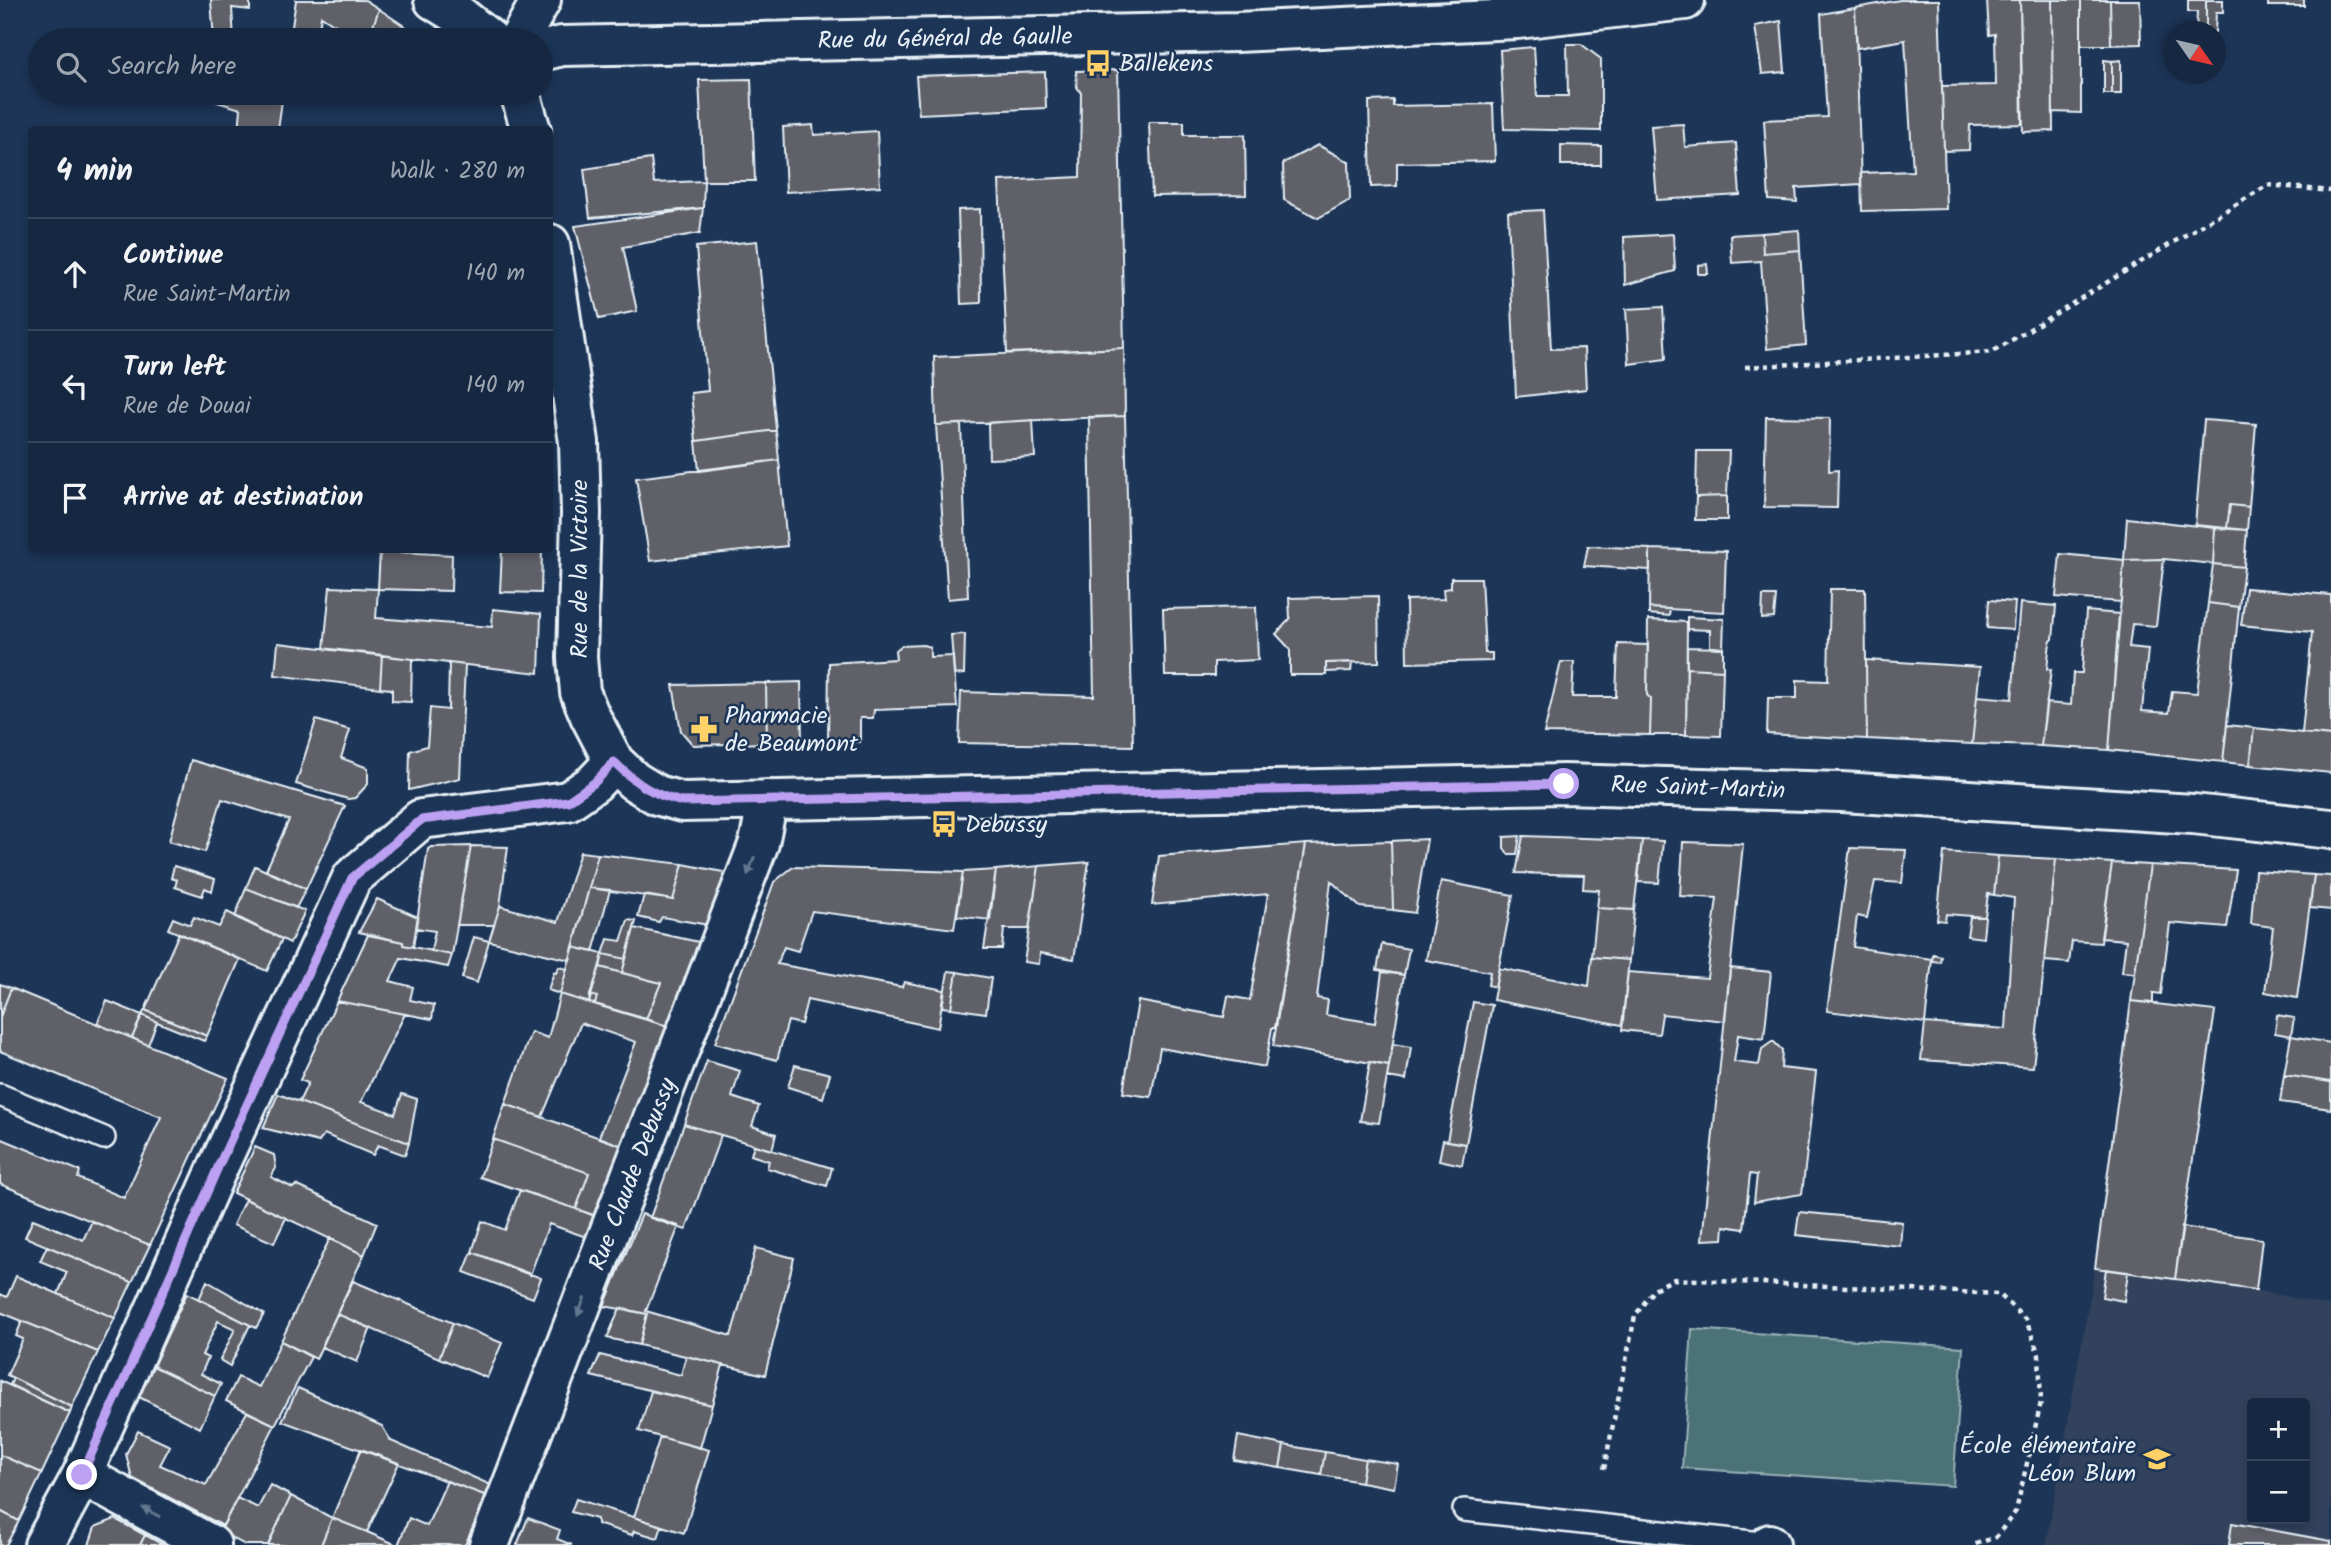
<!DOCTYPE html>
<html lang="en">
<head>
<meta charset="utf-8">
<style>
  :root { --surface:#162841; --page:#23344c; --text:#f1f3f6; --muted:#9ea6b1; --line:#35445a }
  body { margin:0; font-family:Kalam,sans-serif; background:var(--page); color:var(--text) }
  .controls { position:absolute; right:21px; bottom:21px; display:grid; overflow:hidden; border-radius:7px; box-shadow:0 4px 10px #0003 }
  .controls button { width:63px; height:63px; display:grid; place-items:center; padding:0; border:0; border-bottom:2px solid var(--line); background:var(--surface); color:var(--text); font:35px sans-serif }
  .compass { position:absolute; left:2163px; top:21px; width:63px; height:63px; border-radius:50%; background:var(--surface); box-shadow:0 4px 10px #0003; rotate:124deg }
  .stop { position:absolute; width:21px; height:21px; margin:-16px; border:5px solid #bca0f2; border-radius:50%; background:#fff }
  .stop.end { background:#bca0f2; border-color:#fff; box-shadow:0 2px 7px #0008 }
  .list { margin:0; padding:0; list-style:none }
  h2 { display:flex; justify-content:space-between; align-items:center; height:91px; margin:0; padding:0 28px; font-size:30px }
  h2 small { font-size:23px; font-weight:400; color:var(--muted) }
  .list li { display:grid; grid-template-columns:46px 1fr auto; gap:21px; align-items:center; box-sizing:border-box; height:112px; padding:0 28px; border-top:2px solid var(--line) }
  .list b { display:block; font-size:26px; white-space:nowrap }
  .list p { margin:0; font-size:23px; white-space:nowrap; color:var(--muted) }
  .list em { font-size:23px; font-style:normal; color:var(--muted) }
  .icon { flex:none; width:38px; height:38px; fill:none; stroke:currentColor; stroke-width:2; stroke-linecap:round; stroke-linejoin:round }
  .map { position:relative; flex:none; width:2331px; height:1545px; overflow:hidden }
  .search { position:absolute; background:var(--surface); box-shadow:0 4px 10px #0003; left:28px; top:28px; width:525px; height:77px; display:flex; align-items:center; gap:18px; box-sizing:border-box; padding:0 24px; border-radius:38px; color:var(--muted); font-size:26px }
  .panel { position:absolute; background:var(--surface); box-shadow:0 4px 10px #0003; left:28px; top:126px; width:525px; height:427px; border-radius:7px }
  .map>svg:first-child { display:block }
  .built { fill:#30425c; fill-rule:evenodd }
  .green { fill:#4c7377; stroke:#9ab2b8; stroke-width:2 }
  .building { fill:#5e6068; stroke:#e8f1f8; stroke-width:2 }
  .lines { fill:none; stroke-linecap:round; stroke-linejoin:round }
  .service-casing { stroke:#e8f1f8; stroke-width:26 }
  .minor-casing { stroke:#e8f1f8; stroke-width:44 }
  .secondary-casing { stroke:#e8f1f8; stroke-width:44 }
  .path { stroke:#e8f1f8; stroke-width:4.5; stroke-dasharray:5 5; stroke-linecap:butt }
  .service { stroke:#1d3557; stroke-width:21 }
  .minor { stroke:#1d3557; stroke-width:38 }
  .secondary { stroke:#1d3557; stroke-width:38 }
  .oneway { fill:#64778f }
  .route { stroke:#bca0f2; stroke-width:9 }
  .labels { text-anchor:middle; stroke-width:5; stroke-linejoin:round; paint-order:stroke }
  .street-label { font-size:24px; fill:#e8f1f8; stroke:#1d3557 }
  .poi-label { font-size:24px; fill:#e8f1f8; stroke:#1d3557; text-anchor:start }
</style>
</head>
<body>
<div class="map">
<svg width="2331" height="1545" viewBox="0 0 2331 1545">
  <rect width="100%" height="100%" fill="#1d3557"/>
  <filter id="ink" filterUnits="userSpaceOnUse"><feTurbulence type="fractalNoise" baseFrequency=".0143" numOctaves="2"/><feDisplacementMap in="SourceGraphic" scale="14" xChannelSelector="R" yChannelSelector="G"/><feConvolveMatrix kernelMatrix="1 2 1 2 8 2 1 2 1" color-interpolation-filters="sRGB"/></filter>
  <g filter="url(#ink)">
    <path class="built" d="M2095,1268L2256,1290L2331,1306V1545H2046ZM2252,1403H2305V1519H2252Z"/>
    <path class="green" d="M1692,1329L1963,1347L1953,1486L1682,1468Z"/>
    <path class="building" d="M211,0H250V10L232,8L234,40H214Z
      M296,0H365L379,9L368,40H347L350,34L321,16L317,40H290Z
      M1900,0H1939L1946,209L1862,211L1861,173L1913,171L1905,40L1857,48L1855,8Z
      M1987,0H2020L2022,124L1970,125L1969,150L1944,151L1942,86L1996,85L1995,34L1989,35Z
      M2020,0H2052L2053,131L2023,132Z
      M2052,0H2081V113L2053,112Z
      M2081,0H2110L2111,45H2081Z
      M2110,0H2140L2141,44L2111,45Z
      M2188,0H2206V32H2196L2197,12H2188Z
      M2206,0H2223V12H2216L2215,32H2206Z
      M2268,0H2304V6H2268Z
      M1855,8L1861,184L1796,188L1797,202L1769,200L1764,120L1827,117L1821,14Z
      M379,9L419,36L416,40H368Z
      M1781,21L1785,72L1762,74L1755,26Z
      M1567,44H1581L1601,59V131L1504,129L1500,50L1534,47L1537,96H1568Z
      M2104,60L2112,61V94H2104Z
      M2121,60V94H2112V61Z
      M1118,70L1124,348L1007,353L999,181L1080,177L1081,93L1077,87L1076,71Z
      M1045,72L1046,108L919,114L916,76Z
      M751,79L755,181H704L699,80Z
      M216,93H283L278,130H239L241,109L217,102Z
      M1393,100V106L1493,104L1495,161L1397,163V186L1371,187L1369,101Z
      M1149,122H1184V135H1245L1246,195L1152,196Z
      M1683,124L1685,147L1736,143L1740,195L1657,200L1651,126Z
      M813,125L814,135L877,131L880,186L786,192L783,127Z
      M1318,145L1349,162L1350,200L1318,218L1284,200L1283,163Z
      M1561,145L1601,146V165H1561Z
      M651,159L654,183L704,181L703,208L590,218L584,169Z
      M703,208L700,233L623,247L637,311L599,319L575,226Z
      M980,209L981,303L961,304L958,210Z
      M1543,210L1551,349L1584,348L1586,389L1516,397L1508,212Z
      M1799,230L1800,250L1763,253L1762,233Z
      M1762,233L1763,253L1800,250L1806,345L1767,349L1761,261L1732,263L1730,235Z
      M1673,234L1675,271L1625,285L1624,237Z
      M757,241L776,430L696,441L691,393L708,391L696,247Z
      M1707,264L1708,274H1698V265Z
      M1663,307L1666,359L1629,364L1626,309Z
      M1124,348L1125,416L936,425L934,357Z
      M1125,416L1133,746L959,743L961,692L1094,696L1089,417Z
      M1766,417L1830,418L1829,471L1838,470L1837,508L1764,507Z
      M1033,420L1035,457L989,459L988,423Z
      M2204,420L2256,424L2249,507L2230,505L2227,528L2195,525Z
      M961,424L968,597L948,599L936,425Z
      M776,430L779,460L699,471L696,441Z
      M1697,451H1729L1727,496L1696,497Z
      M779,460L787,546L650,561L636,478Z
      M1727,496V520H1695L1696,497Z
      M2230,505L2249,507L2247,530L2227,528Z
      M2127,518L2215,528L2213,564L2164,559L2124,560Z
      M2215,528L2247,530L2244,567L2213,564Z
      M1588,546L1650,549V570L1584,566Z
      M1650,549L1726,551L1724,612L1649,608Z
      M502,550H542L541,593L500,592Z
      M380,551L452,555L451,591L378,589Z
      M2060,554L2124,560L2121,602L2056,597Z
      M2164,559L2156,626L2132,624L2129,647L2148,649L2142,711L2169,713L2172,691L2197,693L2208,603L2239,607L2223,762L2109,750L2124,560Z
      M2213,564L2244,567L2239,607L2208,603Z
      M1451,578H1481L1485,653H1492V661L1407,663L1406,600L1444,599L1443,589L1451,588Z
      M330,587L378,589L376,618L492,627L493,609L541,614L539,673L324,649Z
      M2246,588L2331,595V736L2302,733L2312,632L2241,625Z
      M1830,589H1865L1867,739L1767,734L1768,698H1797V680L1828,681Z
      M1378,596L1379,662L1326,663V675H1290V649L1276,634L1290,619L1289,598Z
      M1763,596H1776L1774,618L1762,619Z
      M1989,600L2015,602L2013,630L1987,628Z
      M2020,603L2056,606L2053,639L2050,642L2047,669L2051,670L2041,746L1972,744L1977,696L2012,699Z
      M1256,607L1258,660L1214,662V676H1165L1163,609Z
      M1649,608L1670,609L1669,616L1649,614Z
      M2086,611L2119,614L2109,750L2041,746L2046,703L2071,705L2073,673H2082Z
      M1687,617L1724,619L1723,648L1710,647V630L1687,629Z
      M1648,620L1687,622L1686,735H1650L1651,699L1647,695Z
      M965,634L964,674L954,675L951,635Z
      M278,643L382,655L380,688L275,675Z
      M1618,644L1648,645L1647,695L1651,699L1650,735L1544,733L1561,662H1574L1572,697H1616Z
      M923,645L930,647V657L953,656L957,707L874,710L873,718H860V742L828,741L829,663L896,659L895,651L901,646Z
      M1687,647L1723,648V670L1687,668Z
      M382,655L412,659L411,702L392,701V689L380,688Z
      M1866,660L1980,667L1972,744L1867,739Z
      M1352,662L1351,671L1326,672V663Z
      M449,663L465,665L460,778L409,790L410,751L427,746L430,708L448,710Z
      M1687,668L1723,670L1721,736L1686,735Z
      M801,682L802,742L767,743L766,683Z
      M766,683L767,743L693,745L681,731L673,685Z
      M316,720L350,730L341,758L368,768V784L355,798L348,799L296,784Z
      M2227,725L2254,728L2250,765L2223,762Z
      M2254,728L2331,736V773L2250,765Z
      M191,760L345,806L306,889L266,870L289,820L222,799L205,852L169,841Z
      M1520,836L1517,854H1508L1504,848V837Z
      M1523,836L1642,840L1634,910L1597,908L1599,890L1583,889L1584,875L1516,873Z
      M1427,839L1415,913L1393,910L1391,841Z
      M1642,840L1663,841L1659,883L1638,882Z
      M1391,841L1393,910L1360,907L1331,881L1317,998L1328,1000L1326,1015L1375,1023L1382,972L1404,975L1389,1066L1273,1046L1306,844Z
      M1683,842L1743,844L1725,1021L1662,1014L1659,1034L1622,1030L1628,972L1707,978L1717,898L1680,896Z
      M1306,844L1275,1028H1272L1265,1067L1160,1048L1151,1097L1123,1093L1138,1001L1224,1017L1228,996L1250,1000L1268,894L1152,905L1159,856Z
      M471,846L452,955L431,951L435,931L416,928L428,849L431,847Z
      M471,846L508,847L500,906L494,925H457Z
      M1850,848L1906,850L1902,883L1875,881L1867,918L1857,916L1853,947L1932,959L1925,1023L1827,1011Z
      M580,852L598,854L570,960L489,941L500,906L558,922Z
      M1944,852L1998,856L1994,895L1988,894L1985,917L1946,914L1945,921L1937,920Z
      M598,854L683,864L673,900L589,888Z
      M1998,856L2056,859L2033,1067L1921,1060L1925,1023L2006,1029L2014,898L1994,895Z
      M2056,859L2112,863L2101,943L2072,941L2069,963L2045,961Z
      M1089,862L1074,959L1040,953L1039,964L1024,962L1039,866Z
      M2112,863L2150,865L2135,973L2122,972L2126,940L2101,938Z
      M683,864L733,874L715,926L662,917L659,922L638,917L644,895L673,900Z
      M2150,865L2236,870L2227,928L2170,923L2161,994L2153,993V1003L2131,1001Z
      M174,866L215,879L212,891L205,888L202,896L175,887L177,880L171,878Z
      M255,866L306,889L296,908L246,888Z
      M1039,866L1029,929H1004L1002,949H984L996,870Z
      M793,867L963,872L954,929L812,911L798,951L784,947L777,964L902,987L904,982L944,990L938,1028L807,1000L801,1024L788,1021L777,1060L715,1043L774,882Z
      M996,870L990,920L957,916L963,872Z
      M2255,871L2314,875L2297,998L2265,992L2273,927L2251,924Z
      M2314,875L2331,876V910L2310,908Z
      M1441,881L1513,895L1495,987L1488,985L1490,972L1426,960Z
      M246,888L305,911L290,943L235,917Z
      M589,888L610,890L593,952L573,947Z
      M377,899L418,917L413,947L403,945V942L359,932Z
      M1597,908L1634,910L1629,960L1592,957Z
      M227,912L282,939L267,971L168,929L173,918L190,925L194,917L219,927Z
      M1970,917H1985L1983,938L1967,936Z
      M628,920L636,921L626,959L603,954L608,939L621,941Z
      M634,928L708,944L677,1029L646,1019L661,983L622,973Z
      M179,933L240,959L207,1036L145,1010Z
      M368,935L403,942V945L452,955L448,967L401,958L390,981L413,987L410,1000L434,1005L432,1019L337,1001Z
      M474,937L489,941L477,983L462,978Z
      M1382,944L1409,949L1404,975L1377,970Z
      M573,947L603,954L589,1003L560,994Z
      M603,954L626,959L622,973L600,967Z
      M1933,954L1941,956L1940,962L1932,961Z
      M1592,957L1629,960L1622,1025L1493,1000L1499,968L1589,986Z
      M559,967L567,969L560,994L548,990L554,972L556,973Z
      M600,967L661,983L646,1019L595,1004L597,997L590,995Z
      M1730,968L1771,972L1764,1039L1738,1035L1734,1062L1759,1065L1762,1049L1773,1041L1782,1050L1781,1068L1816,1072L1802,1194L1754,1202L1757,1175L1750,1174L1744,1229L1724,1226L1723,1239L1702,1240Z
      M948,971L957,972L951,1008L942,1007Z
      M957,972L991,978L986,1013L951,1008Z
      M0,984L11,988L0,1017Z
      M11,988L228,1078L150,1245L0,1184V1138L80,1171L78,1178L124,1198L161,1117L0,1051V1017Z
      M560,994L677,1029L628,1148L599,1137L636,1042L581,1023L542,1117L505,1104L531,1032L548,1038Z
      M590,995L597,997L595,1004L589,1003Z
      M107,1001L142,1015L132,1038L97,1024Z
      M337,1001L405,1014L361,1102L395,1114L402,1094L417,1099L409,1143L299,1102L308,1083L300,1080Z
      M2131,1001L2215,1011L2175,1279L2095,1268Z
      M1473,1002L1492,1005L1466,1144L1447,1141Z
      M145,1010L207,1036L204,1041L157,1022L142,1015Z
      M142,1015L157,1022L148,1045L132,1038Z
      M2277,1015L2294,1018L2291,1036L2275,1033Z
      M2291,1036L2331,1043V1082L2284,1075Z
      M1393,1044L1411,1047L1406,1080L1387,1077Z
      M707,1061L740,1071L732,1097L759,1106L752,1126L776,1134L772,1150L684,1124Z
      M1370,1062L1389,1066L1379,1123L1360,1121Z
      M795,1065L830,1074L823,1098L788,1087Z
      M2284,1075L2331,1082V1109L2280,1102Z
      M278,1094L409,1143L405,1155L378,1145L373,1155L324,1134L319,1142L263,1128Z
      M505,1104L628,1148L600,1218L576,1209L589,1173L493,1139Z
      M684,1124L721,1135L686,1230L650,1218Z
      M493,1139L589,1173L576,1209L480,1177Z
      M1443,1140L1466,1144L1462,1165L1439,1160Z
      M754,1145L832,1168L827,1186L767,1168L769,1161L751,1155Z
      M255,1147L274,1155L276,1168L271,1177L293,1188L296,1185L377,1223L364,1255L233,1193Z
      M520,1190L597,1216L589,1238L549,1224L530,1275L472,1252L482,1221L505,1230Z
      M245,1199L286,1218L274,1243L233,1225Z
      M1799,1212L1902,1222L1900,1246L1796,1235Z
      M642,1214L679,1226L646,1311L731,1336L756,1248L794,1258L765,1375L639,1345L647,1314L604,1306Z
      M33,1219L83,1240L92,1221L150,1245L132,1282L25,1237Z
      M2182,1227L2262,1239L2256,1290L2175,1279Z
      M330,1238L364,1255L316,1359L281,1341Z
      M47,1246L132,1282L115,1318L58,1294L67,1272L40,1261Z
      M472,1252L541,1278L533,1298L464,1272Z
      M2106,1269L2128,1272L2124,1301L2102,1297Z
      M16,1276L115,1318L98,1352L0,1312V1294L7,1297Z
      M207,1281L264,1314L256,1328L199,1299Z
      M353,1281L453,1323L439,1358L337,1314Z
      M187,1293L250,1325L230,1366L220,1360L235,1329L218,1321L202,1355L208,1358L201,1374L221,1384L215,1396L153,1366Z
      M620,1308L647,1314L639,1345L607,1338Z
      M337,1314L371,1328L357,1362L322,1347Z
      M22,1321L98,1352L72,1407L7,1375L23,1339L16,1336Z
      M453,1323L502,1343L487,1378L439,1358Z
      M281,1341L311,1357L275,1425L226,1401L238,1377L259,1387Z
      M600,1355L681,1375L686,1356L723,1365L712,1405L591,1376Z
      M153,1366L215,1396L200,1428L139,1397Z
      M13,1378L72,1407L70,1413L10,1385Z
      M0,1381L70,1413L42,1473L0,1455Z
      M298,1388L382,1426L391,1441L491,1485L487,1496L282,1421Z
      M651,1391L712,1405L700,1448L639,1431Z
      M247,1412L275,1425L223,1526L132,1478L126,1454L138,1431L170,1446L160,1465L206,1485Z
      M1238,1436L1284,1445L1280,1468L1234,1460Z
      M660,1437L709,1450L684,1533L634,1517Z
      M1284,1445L1325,1452L1321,1475L1280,1468Z
      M361,1449L399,1463L367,1532L332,1518Z
      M1325,1452L1365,1459L1361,1482L1321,1475Z
      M0,1455L42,1473L19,1521L0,1511Z
      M1365,1459L1398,1464L1394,1488L1361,1482Z
      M447,1481L487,1496L465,1545H398L409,1518L427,1526Z
      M270,1485L291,1496L268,1545H245L220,1531L237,1498L258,1508Z
      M291,1496L332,1518L321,1545H268Z
      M576,1499L662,1526L658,1538L634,1531L632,1535L597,1524V1519L571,1512Z
      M0,1511L19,1521L6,1545H0Z
      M332,1518L367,1532L397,1545H321Z
      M528,1518L560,1530L557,1539L572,1545H517Z
      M115,1519L145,1535L140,1545H89L95,1527Z
      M2232,1523L2331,1541V1545H2229Z
      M145,1535L163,1545H140Z"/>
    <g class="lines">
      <defs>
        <path id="service" d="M0,1095L104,1138
          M1464,1510L1770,1544"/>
        <path id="minor" d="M519,40L541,0
          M541,51L562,46L1237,32L1517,19L1685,0
          M82,1475L211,1545
          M489,1545L759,843L768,800
          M1770,1545V1544"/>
        <path id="secondary" d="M434,0L460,16L490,40
          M520,93L531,130
          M550,244L579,442L581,513L577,658L580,692L590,716L614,762L634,781L657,795L682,802L1564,784L1842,792L2193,814L2331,829
          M44,1545L82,1475L219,1165L352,878L421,819L568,801L594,783L614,762"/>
      </defs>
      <use href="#service" class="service-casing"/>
      <use href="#minor" class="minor-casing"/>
      <use href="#secondary" class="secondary-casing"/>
      <path class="path" d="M1745,367L1992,352L2268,185L2331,191
        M1604,1469L1635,1316L1654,1289L1674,1279L1999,1294L2026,1320L2039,1355L2041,1402L2016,1511L1996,1537L1973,1545"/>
      <use href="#service" class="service"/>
      <use href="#minor" class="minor"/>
      <use href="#secondary" class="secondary"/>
    </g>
    <defs><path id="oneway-solid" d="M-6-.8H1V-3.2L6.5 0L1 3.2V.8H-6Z" transform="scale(1.75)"/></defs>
    <g class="oneway">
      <use href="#oneway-solid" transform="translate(751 866) rotate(111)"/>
      <use href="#oneway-solid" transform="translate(581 1307) rotate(111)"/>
      <use href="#oneway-solid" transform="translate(151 1512) rotate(-152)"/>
    </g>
  </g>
  <g class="lines" filter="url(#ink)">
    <path class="route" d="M82,1475L219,1165L352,878L421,820L568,801L594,783L614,762C637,784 651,794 682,802L1564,784"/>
  </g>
  <defs>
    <symbol id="bus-bare" viewBox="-9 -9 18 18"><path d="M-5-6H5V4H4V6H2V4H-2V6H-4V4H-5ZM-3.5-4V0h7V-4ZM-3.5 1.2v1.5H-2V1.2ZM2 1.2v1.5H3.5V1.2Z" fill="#ffd166" stroke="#1d3557" stroke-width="2.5" paint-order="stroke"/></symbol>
    <symbol id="pharmacy-bare" viewBox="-9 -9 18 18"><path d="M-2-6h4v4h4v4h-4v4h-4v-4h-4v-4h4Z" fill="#ffd166" stroke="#1d3557" stroke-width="2.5" paint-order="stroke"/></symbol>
    <symbol id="school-bare" viewBox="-9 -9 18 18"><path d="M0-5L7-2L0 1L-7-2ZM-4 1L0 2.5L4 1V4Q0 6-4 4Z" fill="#ffd166" stroke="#1d3557" stroke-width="2.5" paint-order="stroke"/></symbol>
  </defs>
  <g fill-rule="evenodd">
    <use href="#bus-bare" x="1079" y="44" width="38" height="38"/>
    <use href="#pharmacy-bare" x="685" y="710" width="38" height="38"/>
    <use href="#bus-bare" x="925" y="805" width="38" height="38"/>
    <use href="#school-bare" x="2138" y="1440" width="38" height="38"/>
  </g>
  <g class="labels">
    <g class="street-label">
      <text transform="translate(945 38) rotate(-1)" y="8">Rue du Général de Gaulle</text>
      <text transform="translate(579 569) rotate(-90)" y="8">Rue de la Victoire</text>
      <text transform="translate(1698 787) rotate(2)" y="8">Rue Saint-Martin</text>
      <text transform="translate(632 1174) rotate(-69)" y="8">Rue Claude Debussy</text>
    </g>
    <g class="poi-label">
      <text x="1119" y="71">Ballekens</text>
      <text x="725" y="723">Pharmacie<tspan x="725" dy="28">de Beaumont</tspan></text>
      <text x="965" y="832">Debussy</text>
      <text x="2136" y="1453" text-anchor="end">École élémentaire<tspan x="2136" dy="28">Léon Blum</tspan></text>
    </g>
  </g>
</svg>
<div class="controls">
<button>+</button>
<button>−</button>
</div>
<svg class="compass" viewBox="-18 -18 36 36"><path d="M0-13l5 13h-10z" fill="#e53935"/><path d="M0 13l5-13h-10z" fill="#9ea6b1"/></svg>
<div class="stop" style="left:1564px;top:784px"></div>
<div class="stop end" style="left:82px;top:1475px"></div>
<div class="search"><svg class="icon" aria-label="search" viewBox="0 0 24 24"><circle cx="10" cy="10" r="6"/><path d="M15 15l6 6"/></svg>Search here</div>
<section class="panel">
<h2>4 min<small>Walk · 280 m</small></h2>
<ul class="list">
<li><svg class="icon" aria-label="ahead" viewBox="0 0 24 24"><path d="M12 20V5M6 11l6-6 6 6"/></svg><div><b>Continue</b><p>Rue Saint-Martin</p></div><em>140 m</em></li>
<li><svg class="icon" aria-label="left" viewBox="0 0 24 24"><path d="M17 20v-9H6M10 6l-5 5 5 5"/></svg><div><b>Turn left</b><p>Rue de Douai</p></div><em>140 m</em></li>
<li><svg class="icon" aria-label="arrive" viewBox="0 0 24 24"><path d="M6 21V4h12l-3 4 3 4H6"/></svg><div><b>Arrive at destination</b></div></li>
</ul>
</section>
</div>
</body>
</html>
